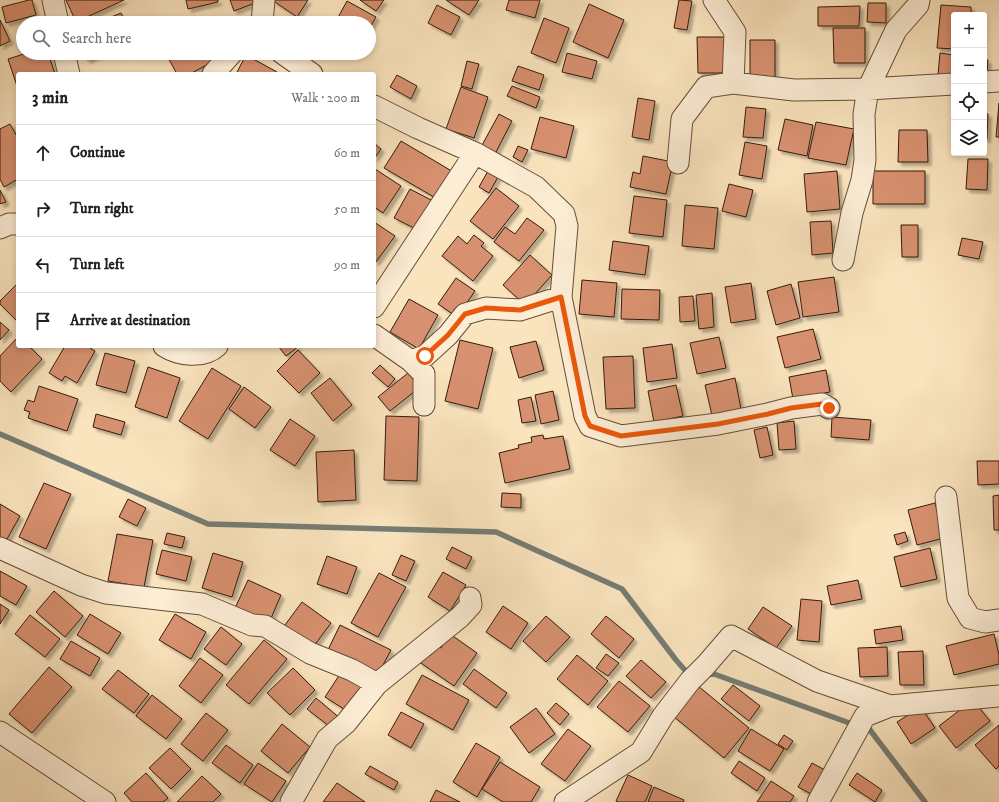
<!DOCTYPE html>
<html lang="en">
<head>
<meta charset="utf-8">
<style>
  :root { --surface:#fff; --page:#f2f2f2; --text:#202124; --muted:#757577; --line:#e0e0e0 }
  body { margin:0; font-family:"IM FELL DW Pica",serif; background:var(--page); color:var(--text) }
  .controls { position:absolute; right:12px; top:12px; display:grid; overflow:hidden; border-radius:4px; box-shadow:0 2px 6px #0003 }
  .controls button { width:36px; height:36px; display:grid; place-items:center; padding:0; border:0; border-bottom:1px solid var(--line); background:var(--surface); color:var(--text); font:20px sans-serif }
  .stop { position:absolute; width:12px; height:12px; margin:-9px; border:3px solid #ea580c; border-radius:50%; background:#fff }
  .stop.end { background:#ea580c; border-color:#fff; box-shadow:0 1px 4px #0008 }
  .list { margin:0; padding:0; list-style:none }
  h2 { display:flex; justify-content:space-between; align-items:center; height:52px; margin:0; padding:0 16px; font-size:17px }
  h2 small { font-size:13px; font-weight:400; color:var(--muted) }
  .list li { display:grid; grid-template-columns:26px 1fr auto; gap:12px; align-items:center; box-sizing:border-box; height:56px; padding:0 16px; border-top:1px solid var(--line) }
  .list b { display:block; font-size:15px; white-space:nowrap }
  .list em { font-size:13px; font-style:normal; color:var(--muted) }
  .icon { flex:none; width:22px; height:22px; fill:none; stroke:currentColor; stroke-width:2; stroke-linecap:round; stroke-linejoin:round }
  .map { position:relative; flex:none; width:999px; height:802px; overflow:hidden }
  .search { position:absolute; background:var(--surface); box-shadow:0 2px 6px #0003; left:16px; top:16px; width:360px; height:44px; display:flex; align-items:center; gap:10px; box-sizing:border-box; padding:0 14px; border-radius:22px; color:var(--muted); font-size:15px }
  .panel { position:absolute; background:var(--surface); box-shadow:0 2px 6px #0003; left:16px; top:72px; width:360px; height:276px; border-radius:4px }
  .map>svg:first-child { display:block }
  .lines { fill:none; stroke-linecap:round; stroke-linejoin:round }
  .stream { stroke:#757d74; stroke-width:5.5 }
  .building { fill:#d89170; stroke:#351c0d; filter:url(#shadow) }
  .minor-casing { stroke:#664e39; stroke-width:23 }
  .minor { stroke:#fcedd5; stroke-width:21 }
  .route { stroke:#ea580c; stroke-width:5 }
</style>
</head>
<body>
<div class="map">
<svg width="999" height="802" viewBox="0 0 999 802">
  <defs>
    <filter id="shadow"><feDropShadow dx="3.5" dy="3.5" stdDeviation="1" flood-color="#0004"/></filter>
  </defs>
  <rect width="100%" height="100%" fill="#fae4be"/>
  <filter id="stains"><feTurbulence type="fractalNoise" baseFrequency=".005" numOctaves="4"/><feColorMatrix values="0 0 0 0 .2 0 0 0 0 .09 0 0 0 0 .02 0 0 0 .5 -.17"/></filter>
  <radialGradient id="worn" r=".72"><stop offset=".6" stop-color="#630" stop-opacity="0"/><stop offset="1" stop-color="#630" stop-opacity=".3"/></radialGradient>
  <g class="lines">
    <path class="stream" d="M0,434L208,524L496,532L622,589L676,660L690,676
      M705,675L714,674L855,725
      M863,727L870,730L925,802"/>
  </g>
  <path class="building" d="M29,0H32L36,15L6,23L2,7Z
    M66,0H124L76,22Z
    M186,0H218V2L188,9Z
    M230,0H260V1L234,11Z
    M272,0H308L297,17Z
    M360,0H384L376,11Z
    M446,0H479L469,15Z
    M509,0H540L535,18L506,10Z
    M679,0L692,1L687,30L674,28Z
    M347,1L376,17L369,29V23H335Z
    M868,3H886V23L867,22Z
    M589,4L624,20L608,58L573,42Z
    M437,5L460,17L451,35L428,23Z
    M941,5L971,7V15H954V49L937,48Z
    M860,6L859,26H818V7Z
    M121,13L126,23H96Z
    M544,18L569,28L556,63L531,53Z
    M0,20L10,41L0,46Z
    M833,28H865V63H834Z
    M697,37H727L728,73H698Z
    M750,40H775V78L750,77Z
    M27,53H48L55,74H18V89L8,59Z
    M83,53H104L87,60Z
    M167,53H207L212,62L190,74H177L166,54Z
    M567,53L597,61L592,79L562,72Z
    M940,53L954,55V77L938,75Z
    M246,55L277,72L276,74H236Z
    M984,60H988L987,74H984Z
    M467,61L479,64L472,89L461,86Z
    M518,66L544,75L539,90L512,81Z
    M397,75L417,86L411,99L390,87Z
    M512,86L540,97L536,108L507,96Z
    M461,87L488,97L474,138L446,129Z
    M638,98L655,101L649,140L632,137Z
    M999,103V137H996Z
    M746,107L766,109L763,138L743,137Z
    M984,113L988,114L987,139H984Z
    M499,114L512,121L495,154L481,147Z
    M540,117L574,126L566,158L531,149Z
    M785,119L813,125L807,156L778,150Z
    M816,122L854,129L846,165L808,158Z
    M10,124L18,138V179L4,187L0,179V129Z
    M899,130H927L928,162H898Z
    M401,141L455,173L439,200L384,168Z
    M745,142L767,146L762,179L739,175Z
    M374,143L381,149L374,159Z
    M518,146L528,150L522,162L513,157Z
    M643,156L673,162L666,194L630,187L633,172L640,174Z
    M968,159H988L987,190L966,189Z
    M375,169L401,186L383,213L374,207Z
    M488,171L498,177L489,193L479,187Z
    M837,171L840,209L807,212L804,174Z
    M873,171H925V204H873Z
    M729,184L753,190L746,217L722,211Z
    M496,188L519,206L493,239L470,221Z
    M410,189L435,202L420,231L394,218Z
    M0,190L6,202L0,204Z
    M634,196L667,200L663,237L629,233Z
    M685,205L718,208L714,249L682,246Z
    M527,218L544,230L519,261L494,242L505,227L515,234Z
    M831,221L833,253L812,255L810,222Z
    M374,222L395,236L376,262L374,261Z
    M901,225H918V257H902Z
    M474,235L484,243L481,246L493,256L473,281L442,256L458,236L467,244Z
    M962,238L983,242L979,259L958,255Z
    M613,241L649,246L645,275L609,270Z
    M530,255L552,275L525,305L503,285Z
    M834,277L839,312L803,317L798,282Z
    M456,278L475,291L457,317L438,304Z
    M582,280L617,283L614,317L579,314Z
    M18,283V322L0,304V301Z
    M751,283L756,319L731,323L725,287Z
    M791,284L800,318L776,325L767,291Z
    M622,289L660,290L659,320L621,319Z
    M712,293L714,327L699,329L696,295Z
    M693,296L695,321L680,322L679,297Z
    M409,299L438,315L419,349L390,332Z
    M0,322L9,330L0,340Z
    M813,329L821,359L785,368L777,337Z
    M18,337V346H29L42,359L11,392L0,381V356Z
    M719,337L726,368L697,374L690,343Z
    M460,340L493,348L478,409L445,401Z
    M536,341L544,370L519,378L510,347Z
    M672,344L677,378L647,382L643,348Z
    M65,346H87L95,351L77,383L65,376L62,381L49,373Z
    M278,346H299L286,356Z
    M298,350L320,373L299,393L277,371Z
    M105,353L135,361L126,393L96,385Z
    M633,356L635,408L606,409L603,357Z
    M380,365L395,379L388,387L372,373Z
    M148,367L180,378L167,418L135,407Z
    M212,368L241,386L208,439L179,421Z
    M826,370L830,392L793,399L789,377Z
    M408,373L420,387L390,411L378,397Z
    M330,378L352,405L333,421L311,393Z
    M735,378L742,414L713,420L705,385Z
    M676,385L683,416L654,422L648,391Z
    M39,386L78,399L67,431L28,418L30,412L24,410L28,400L34,402Z
    M244,387L271,407L255,428L229,409Z
    M553,391L559,420L541,424L535,395Z
    M531,397L536,421L522,423L518,400Z
    M96,414L125,422L121,435L93,427Z
    M386,416L419,417L417,481L384,480Z
    M832,417L871,420L869,440L831,437Z
    M290,419L315,436L295,466L270,450Z
    M794,421L796,449L779,450L777,423Z
    M767,427L773,455L760,458L754,430Z
    M543,435L544,439L563,436L570,469L505,483L499,453L519,448L518,445L532,442L531,437Z
    M354,450L356,500L318,502L316,452Z
    M977,461H999V484L978,485Z
    M44,483L71,494L46,549L19,537Z
    M502,493L521,494V508L501,507Z
    M999,495V530H994L993,496Z
    M128,499L146,508L137,526L119,517Z
    M935,503L944,538L917,545L908,510Z
    M0,504L20,516L3,546L0,544Z
    M905,532L908,541L897,545L894,535Z
    M167,533L185,537L182,548L164,544Z
    M117,534L153,540L144,587L108,581Z
    M452,547L472,557L466,569L446,559Z
    M930,548L937,579L901,587L894,557Z
    M162,550L192,557L186,581L156,574Z
    M213,553L243,562L232,597L202,588Z
    M401,555L415,561L406,581L392,575Z
    M327,556L357,567L347,594L317,584Z
    M0,571L27,586L16,605L0,596Z
    M443,572L466,585L450,611L428,597Z
    M379,573L406,587L378,637L351,623Z
    M248,580L281,595L269,623L235,608Z
    M858,580L862,599L831,605L827,586Z
    M54,591L83,616L65,637L36,612Z
    M801,599L822,601L819,642L797,640Z
    M302,602L331,623L311,650L282,629Z
    M0,604L9,610L0,624Z
    M503,606L528,623L511,649L486,632Z
    M763,607L792,626L776,648L748,629Z
    M90,614L121,633L108,654L77,635Z
    M175,614L206,632L191,659L159,640Z
    M30,615L60,639L45,657L15,634Z
    M546,616L570,637L546,662L523,641Z
    M606,616L634,639L619,658L591,634Z
    M340,625L391,650L376,678L326,654Z
    M901,626L903,640L876,644L874,630Z
    M221,627L242,644L226,665L204,649Z
    M450,634L477,653L454,686L418,661L425,652L430,656L437,646L441,648Z
    M994,634L999,655V664L954,675L946,646Z
    M264,640L287,659L249,704L226,685Z
    M71,641L100,658L90,676L60,659Z
    M887,647L888,676L860,677L858,648Z
    M923,651L924,685H900L898,652Z
    M606,654L619,663L608,676L596,668Z
    M577,655L608,681L588,705L557,679Z
    M200,658L223,675L201,703L179,686Z
    M641,660L666,682L651,698L626,676Z
    M49,667L72,687L32,733L9,714Z
    M293,668L315,690L290,715L267,693Z
    M474,669L507,693L496,708L463,684Z
    M118,670L149,694L134,713L102,689Z
    M342,671L365,685L347,711L325,697Z
    M422,675L469,700L453,730L406,704Z
    M619,681L650,706L628,732L597,707Z
    M733,685L760,706L749,721L721,699Z
    M698,686L749,728L724,758L673,716Z
    M152,695L182,719L166,739L136,716Z
    M316,698L342,720L334,730L307,709Z
    M973,700L990,721L956,748L939,726Z
    M556,703L569,714L560,725L547,713Z
    M921,707L935,728L911,744L897,722Z
    M536,708L555,734L529,753L510,727Z
    M401,712L424,724L411,748L388,735Z
    M206,713L228,730L203,761L181,744Z
    M282,724L310,747L288,773L261,751Z
    M999,725V766L996,769L975,745Z
    M568,729L591,746L565,781L541,764Z
    M751,729L784,749L770,771L738,751Z
    M784,735L793,741L787,750L778,744Z
    M476,743L500,757L477,797L453,782Z
    M226,745L253,765L240,783L212,763Z
    M170,748L191,769L171,789L149,768Z
    M739,761L765,778L757,791L731,773Z
    M500,762L540,787L531,802H503L482,789Z
    M258,763L286,781L272,802L244,784Z
    M812,763L825,770L811,794L798,787Z
    M370,766L398,782L394,790L365,774Z
    M146,773L168,798L163,802H132L124,793Z
    M857,773L882,790L875,802L849,785Z
    M628,775L652,786L645,802H619L616,801Z
    M202,776L221,794L213,802H177Z
    M771,781L794,796L790,802H757Z
    M337,783L365,802H323Z
    M654,787L684,800L683,802H648Z
    M436,790L460,802H430Z"/>
  <g class="lines">
    <defs>
      <path id="minor" d="M53,0L58,23
        M714,0L735,32L733,83L794,90L868,89L954,84
        M262,23L264,0
        M64,53L69,74
        M282,53L312,74
        M213,74L232,53
        M984,82L999,81
        M374,106L418,128L475,153L536,187L564,214L567,226L561,297L585,416L590,426L621,436L718,424L768,414L791,408L822,404L829,408
        M678,163L682,119L706,87L733,83
        M0,228L9,224H18
        M843,260L852,213L862,180L865,160L864,114L868,89L896,30L918,5L919,0
        M374,307L475,153
        M374,335L411,361L424,374V405
        M164,346C178,355 203,359 217,346
        M411,361L425,356L448,335L465,314L486,308L520,310L561,297
        M946,497L958,598L970,618L985,622L999,620
        M0,548L81,585L106,593L202,604L252,625L265,626L310,653L352,670L377,684
        M0,732L105,802
        M291,802L327,739L346,723L377,684L460,617L471,605L470,598
        M565,802L641,752L663,716L690,681L706,665L731,636L817,681L890,706
        M818,802L865,716L890,706L999,696"/>
    </defs>
    <use href="#minor" class="minor-casing"/>
    <use href="#minor" class="minor"/>
  </g>
  <g class="lines">
    <path class="route" d="M425,356L448,335L465,314L486,308L520,310L561,297L585,416L590,426L621,436L718,424L768,414L791,408L822,404L829,408"/>
  </g>
  <rect width="100%" height="100%" filter="url(#stains)"/>
  <rect width="100%" height="100%" fill="url(#worn)"/>
</svg>
<div class="controls">
<button>+</button>
<button>−</button>
<button><svg class="icon" aria-label="locate" viewBox="0 0 24 24"><circle cx="12" cy="12" r="6"/><path d="M12 2v4M12 18v4M2 12h4M18 12h4"/></svg></button>
<button><svg class="icon" aria-label="layers" viewBox="0 0 24 24"><path d="M12 4l9 5-9 5-9-5zM3 14l9 5 9-5"/></svg></button>
</div>
<div class="stop" style="left:425px;top:356px"></div>
<div class="stop end" style="left:829px;top:408px"></div>
<div class="search"><svg class="icon" aria-label="search" viewBox="0 0 24 24"><circle cx="10" cy="10" r="6"/><path d="M15 15l6 6"/></svg>Search here</div>
<section class="panel">
<h2>3 min<small>Walk · 200 m</small></h2>
<ul class="list">
<li><svg class="icon" aria-label="ahead" viewBox="0 0 24 24"><path d="M12 20V5M6 11l6-6 6 6"/></svg><div><b>Continue</b></div><em>60 m</em></li>
<li><svg class="icon" aria-label="right" viewBox="0 0 24 24"><path d="M7 20v-9h11M14 6l5 5-5 5"/></svg><div><b>Turn right</b></div><em>50 m</em></li>
<li><svg class="icon" aria-label="left" viewBox="0 0 24 24"><path d="M17 20v-9H6M10 6l-5 5 5 5"/></svg><div><b>Turn left</b></div><em>90 m</em></li>
<li><svg class="icon" aria-label="arrive" viewBox="0 0 24 24"><path d="M6 21V4h12l-3 4 3 4H6"/></svg><div><b>Arrive at destination</b></div></li>
</ul>
</section>
</div>
</body>
</html>
